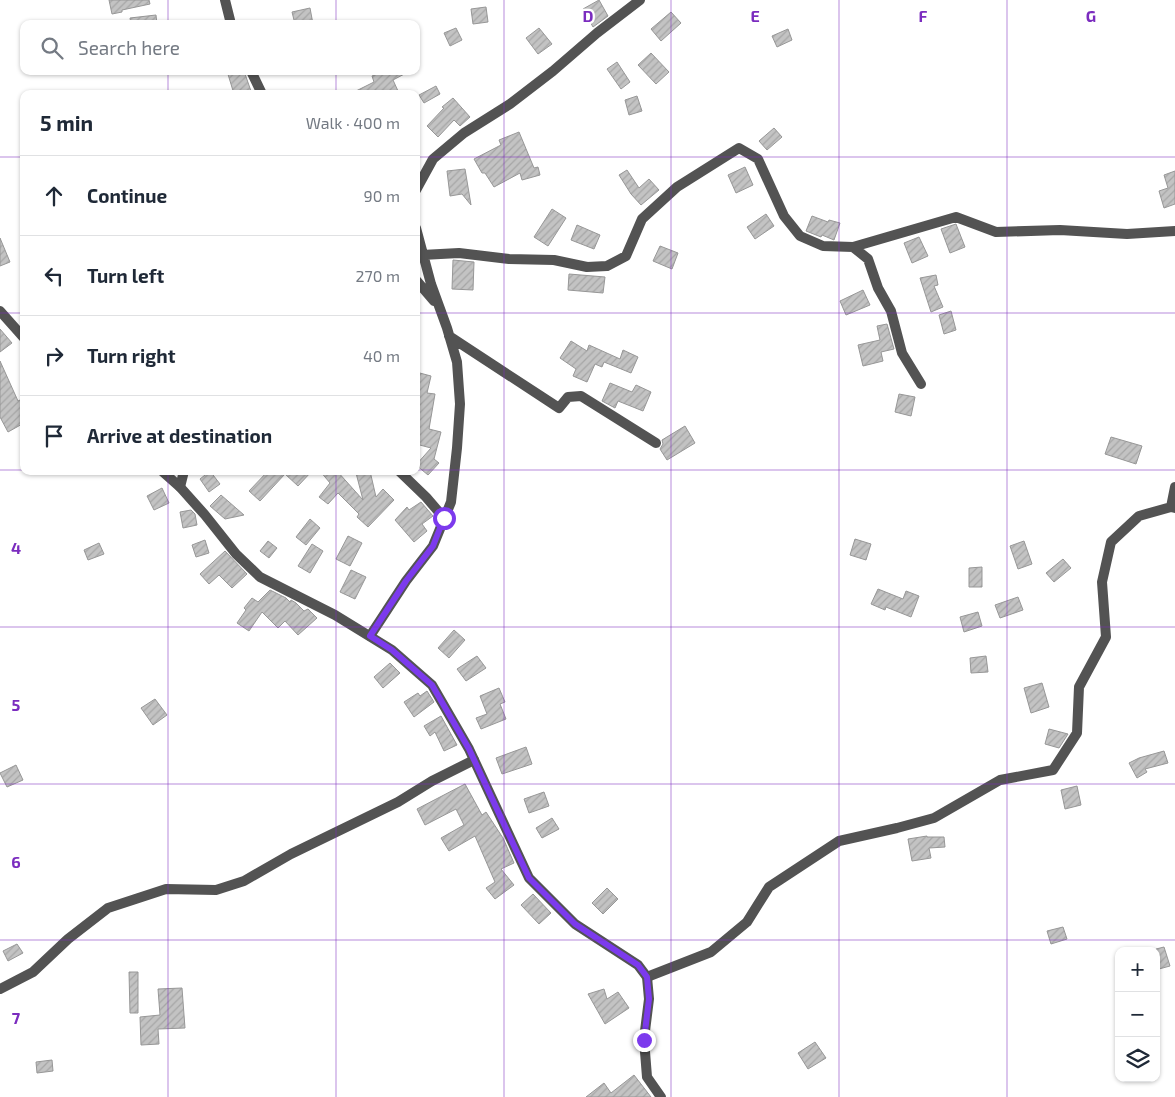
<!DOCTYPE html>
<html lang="en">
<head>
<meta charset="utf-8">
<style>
  :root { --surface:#fff; --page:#f6f6f7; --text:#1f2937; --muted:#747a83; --line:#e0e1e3 }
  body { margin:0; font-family:"Exo 2",sans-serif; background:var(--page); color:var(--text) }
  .controls { position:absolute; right:15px; bottom:15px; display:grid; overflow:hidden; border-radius:10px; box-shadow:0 1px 4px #0004 }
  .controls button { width:45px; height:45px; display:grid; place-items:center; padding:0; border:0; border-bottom:1px solid var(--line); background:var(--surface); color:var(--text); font:25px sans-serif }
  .stop { position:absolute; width:15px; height:15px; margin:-11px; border:4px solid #7c3aed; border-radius:50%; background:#fff }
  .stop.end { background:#7c3aed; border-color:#fff; box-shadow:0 1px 5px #0008 }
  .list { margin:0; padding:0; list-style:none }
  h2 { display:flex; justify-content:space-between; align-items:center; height:65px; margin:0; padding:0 20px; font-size:21px }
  h2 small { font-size:16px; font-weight:400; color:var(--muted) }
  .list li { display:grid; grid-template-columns:32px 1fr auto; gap:15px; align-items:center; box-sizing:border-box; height:80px; padding:0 20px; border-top:1px solid var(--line) }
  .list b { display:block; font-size:19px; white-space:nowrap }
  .list em { font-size:16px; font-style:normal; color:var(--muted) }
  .icon { flex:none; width:28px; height:28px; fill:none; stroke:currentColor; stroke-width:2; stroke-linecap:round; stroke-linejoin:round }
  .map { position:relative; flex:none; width:1175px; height:1097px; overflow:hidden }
  .search { position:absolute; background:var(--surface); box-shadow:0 1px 4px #0004; left:20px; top:20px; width:400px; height:55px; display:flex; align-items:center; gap:12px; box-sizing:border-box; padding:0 18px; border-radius:10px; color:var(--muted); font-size:19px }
  .panel { position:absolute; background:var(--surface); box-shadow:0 1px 4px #0004; left:20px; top:90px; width:400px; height:385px; border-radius:10px }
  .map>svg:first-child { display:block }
  .building { fill:url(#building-hatch); stroke:#979797 }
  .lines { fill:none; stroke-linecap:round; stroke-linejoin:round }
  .minor { stroke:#535353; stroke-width:10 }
  .tertiary { stroke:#535353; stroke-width:10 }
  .route { stroke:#7c3aed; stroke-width:6 }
  .grid { fill:none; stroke:#7b2cbf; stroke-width:1; stroke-opacity:0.55 }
  .grid-label { font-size:16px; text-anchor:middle; font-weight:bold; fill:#7b2cbf; stroke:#fff; stroke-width:4.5; stroke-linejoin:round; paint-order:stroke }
</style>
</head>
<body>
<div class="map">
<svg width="1175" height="1097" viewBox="0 0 1175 1097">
  <defs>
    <pattern id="building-hatch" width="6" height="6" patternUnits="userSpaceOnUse" patternTransform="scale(1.25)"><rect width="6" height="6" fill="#c3c3c3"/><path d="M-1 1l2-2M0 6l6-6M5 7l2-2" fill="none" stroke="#a6a6a6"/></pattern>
  </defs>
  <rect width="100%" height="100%" fill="#fff"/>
  <path class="building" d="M109,0H149L150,4L122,10V12L112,14Z
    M599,0L608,16L593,27L583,9Z
    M486,7L488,22L473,24L471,9Z
    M310,8L313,24H295L292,12Z
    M671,12L681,23L661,41L651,29Z
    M156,15L157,24H131L130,18Z
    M456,28L462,40L450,46L444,33Z
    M539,28L552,44L538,54L526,38Z
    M788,29L792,40L777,47L772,36Z
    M651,53L669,72L656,84L638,65Z
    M617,62L630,82L621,89L607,69Z
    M227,71H244L252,94H234Z
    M384,71H410L393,80L398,91L390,94H350L374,82L372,76Z
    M436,86L440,94L424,103L419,95Z
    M637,96L642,111L629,115L625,100Z
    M453,98L470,117L460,126L454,120L438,137L427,126L444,108L442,107Z
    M774,128L782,137L767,150L759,141Z
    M519,132L534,168L538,167L540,175L522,180L520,173L494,187L485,173H482L474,159L501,145L499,140Z
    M745,167L753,185L736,193L728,175Z
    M465,169L471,205L462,194L450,196L447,171Z
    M627,170L639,188L649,179L659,190L641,205L631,194L619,175Z
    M1175,171V204L1164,208L1159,191L1168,188L1164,175Z
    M552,209L566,218L548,246L534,237Z
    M766,214L774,226L755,239L747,227Z
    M812,216L828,222L829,220L840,223L834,240L822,235L821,237L806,231Z
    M956,224L965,247L950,253L941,229Z
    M577,225L600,235L594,249L571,240Z
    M919,237L928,256L912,263L904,243Z
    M0,238L10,262L0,266Z
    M660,246L678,253L672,269L653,261Z
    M453,260L474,262L473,290L452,289Z
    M569,274L605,277L603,293L568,290Z
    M936,275L938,285L934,286L943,307L931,312L920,278Z
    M863,290L870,305L846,315L840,301Z
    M951,311L956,330L944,334L939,315Z
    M887,324L894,349L881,352L883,361L863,366L858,345L880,340L877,326Z
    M0,329L12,343L0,352Z
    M571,341L587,351L589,345L620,359L623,350L638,357L631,373L604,362L602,367L595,364L587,382L573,376L576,369L560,358Z
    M0,361L18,401L24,398V423L8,432L0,417Z
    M416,372L431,376L427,393L435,394L429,429L441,432L434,459L439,463L428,475L416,465L431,448L416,444V430L419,421L416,420Z
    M610,383L632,392L636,385L651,392L643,411L618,401L615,408L602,401Z
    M899,394L915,397L911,416L895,412Z
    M685,426L695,443L667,460L660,449L663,444L662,440Z
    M1111,437L1142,446L1136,464L1105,454Z
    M210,471L220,484L209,492L200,479Z
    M268,471H312L298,486L285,474L260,501L249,491Z
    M320,471H337L363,500L356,473L370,471L376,497L383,489L394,500L368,527L357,517L359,514L338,493L328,504L319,497L330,483Z
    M162,488L169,503L154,510L147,496Z
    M221,495L244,515L225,519L210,506Z
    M421,502L433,516L422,524L427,531L414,542L395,520L407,507L409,510Z
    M191,510L195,514L197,525L183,528L180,512Z
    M310,519L320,528L306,545L296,537Z
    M348,536L362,543L350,566L336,559Z
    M855,539L871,544L866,560L850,555Z
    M205,540L209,553L196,557L192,545Z
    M268,541L277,548L269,558L260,551Z
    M1024,541L1032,564L1018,569L1010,546Z
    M99,543L104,554L88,560L84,550Z
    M312,544L323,551L310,573L298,566Z
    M225,551L247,574L232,588L219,575L209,584L200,574Z
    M1063,559L1071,568L1054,582L1046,573Z
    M982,567V587H969V568Z
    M351,570L366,577L355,599L340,592Z
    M878,589L903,599L906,591L919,596L911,617L886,607L885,610L871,604Z
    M270,590L286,598L290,602L291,600L296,603L304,611L308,609L317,618L298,635L285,621L278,628L262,612L249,631L237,623L246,610L244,608L252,598L258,602Z
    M1018,597L1023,610L1000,618L995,605Z
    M978,612L982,626L964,632L960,617Z
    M454,630L465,640L449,658L438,648Z
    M477,656L486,668L466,681L457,669Z
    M986,656L988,672L971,673L970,658Z
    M390,663L400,673L383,688L374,677Z
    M1042,683L1049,707L1031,713L1024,688Z
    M499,688L505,702L500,704L506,719L481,729L476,718L487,714L480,696Z
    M427,691L434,702L414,717L404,702L418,693L420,696Z
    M155,699L167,715L153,725L141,708Z
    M441,716L457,745L444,751L435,732L430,736L424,726Z
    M1049,729L1068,734L1059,748L1045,744Z
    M526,747L532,764L502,774L496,758Z
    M1164,751L1168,763L1145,769L1147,772L1137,778L1129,763L1139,758Z
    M16,765L23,780L7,787L0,773Z
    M465,784L482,815L486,812L503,838L514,863L501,869L514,885L495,899L486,888L495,882L475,836L449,851L441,838L464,825L456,809L425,825L417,809Z
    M1077,786L1081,805L1065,809L1061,790Z
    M544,792L549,806L529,813L524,799Z
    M552,818L559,829L542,838L536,828Z
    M927,836V837H944L945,847L929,848L931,858L912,861L908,839Z
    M607,888L618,899L603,914L592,903Z
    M533,894L551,913L539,924L521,905Z
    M1063,927L1067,939L1051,944L1047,931Z
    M17,944L23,953L8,961L3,951Z
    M1164,947L1170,966L1159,969L1156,958V949Z
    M129,972H138V1013H130Z
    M182,988L185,1028L158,1029L159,1044L141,1045L140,1017L160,1015L158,989Z
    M604,989L607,999L618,992L629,1008L605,1024L588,994Z
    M815,1042L826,1058L808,1069L798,1053Z
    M52,1060L53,1071L37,1073L36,1062Z
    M634,1075L651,1097H586L604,1083L611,1093Z"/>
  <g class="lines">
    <path class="minor" d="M225,0L231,24
      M251,71L262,94
      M416,190L433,159L464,133L510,104L553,71L597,33L640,0
      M853,247L868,259L878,288L891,311L902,353L921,384
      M422,255L459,253L509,259L554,260L587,267L607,266L626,256L642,219L677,187L739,148L758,159L784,216L800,236L823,246L853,247L956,217L996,232L1060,230L1127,234L1175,231
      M416,280L434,301
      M449,336L559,408L568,397L581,396L656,443
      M399,471L426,497L444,518
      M180,487L184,471
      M1171,507L1175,487
      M370,636L406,581L433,546L451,502L457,448L460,404L457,362L447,328L431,284L416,228
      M647,977L711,952L747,922L769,887L839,841L897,828L934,818L1000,780L1053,770L1077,733L1079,687L1106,637L1102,582L1111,542L1139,516L1171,507L1175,508
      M0,989L33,972L68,939L108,908L166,889L216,890L244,881L291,854L398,802L432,781L474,760"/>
    <path class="tertiary" d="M0,311L24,338
      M162,471L180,487L205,515L236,554L260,577L335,615L392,650L432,685L469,749L529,878L575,924L638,965L647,977L649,999L644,1039L647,1077L661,1097"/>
  </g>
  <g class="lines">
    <path class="route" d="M444,518L433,546L406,581L370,636L392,650L432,685L469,749L529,878L575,924L638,965L647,977L649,999L644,1040"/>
  </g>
  <path class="grid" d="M168,0V24M336,0V24M504,0V1097M671,0V1097M839,0V1097M1007,0V1097M168,71V94M336,71V94M0,157H24M416,157H1175M0,313H24M416,313H1175M0,470H24M416,470H1175M168,471V1097M336,471V1097M0,627H1175M0,784H1175M0,940H1175"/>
  <g class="grid-label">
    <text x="588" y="22">D</text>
    <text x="755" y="22">E</text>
    <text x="923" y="22">F</text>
    <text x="1091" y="22">G</text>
    <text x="16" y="554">4</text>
    <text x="16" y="711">5</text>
    <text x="16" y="868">6</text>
    <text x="16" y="1024">7</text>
  </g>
</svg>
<div class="controls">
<button>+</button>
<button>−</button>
<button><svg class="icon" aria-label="layers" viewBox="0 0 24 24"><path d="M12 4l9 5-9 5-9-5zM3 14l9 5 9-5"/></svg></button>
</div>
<div class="stop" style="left:444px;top:518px"></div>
<div class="stop end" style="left:644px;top:1040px"></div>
<div class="search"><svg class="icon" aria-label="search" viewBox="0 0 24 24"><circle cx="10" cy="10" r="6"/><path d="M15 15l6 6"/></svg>Search here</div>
<section class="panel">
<h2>5 min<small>Walk · 400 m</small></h2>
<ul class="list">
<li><svg class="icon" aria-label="ahead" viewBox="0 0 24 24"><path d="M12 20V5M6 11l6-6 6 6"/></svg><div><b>Continue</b></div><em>90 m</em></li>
<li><svg class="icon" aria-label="left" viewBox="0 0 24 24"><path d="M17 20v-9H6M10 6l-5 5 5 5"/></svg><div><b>Turn left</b></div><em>270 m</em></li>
<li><svg class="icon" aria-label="right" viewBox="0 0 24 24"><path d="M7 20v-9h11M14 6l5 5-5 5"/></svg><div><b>Turn right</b></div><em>40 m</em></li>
<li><svg class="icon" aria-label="arrive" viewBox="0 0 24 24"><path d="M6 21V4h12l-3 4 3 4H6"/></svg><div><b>Arrive at destination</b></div></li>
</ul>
</section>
</div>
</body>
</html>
